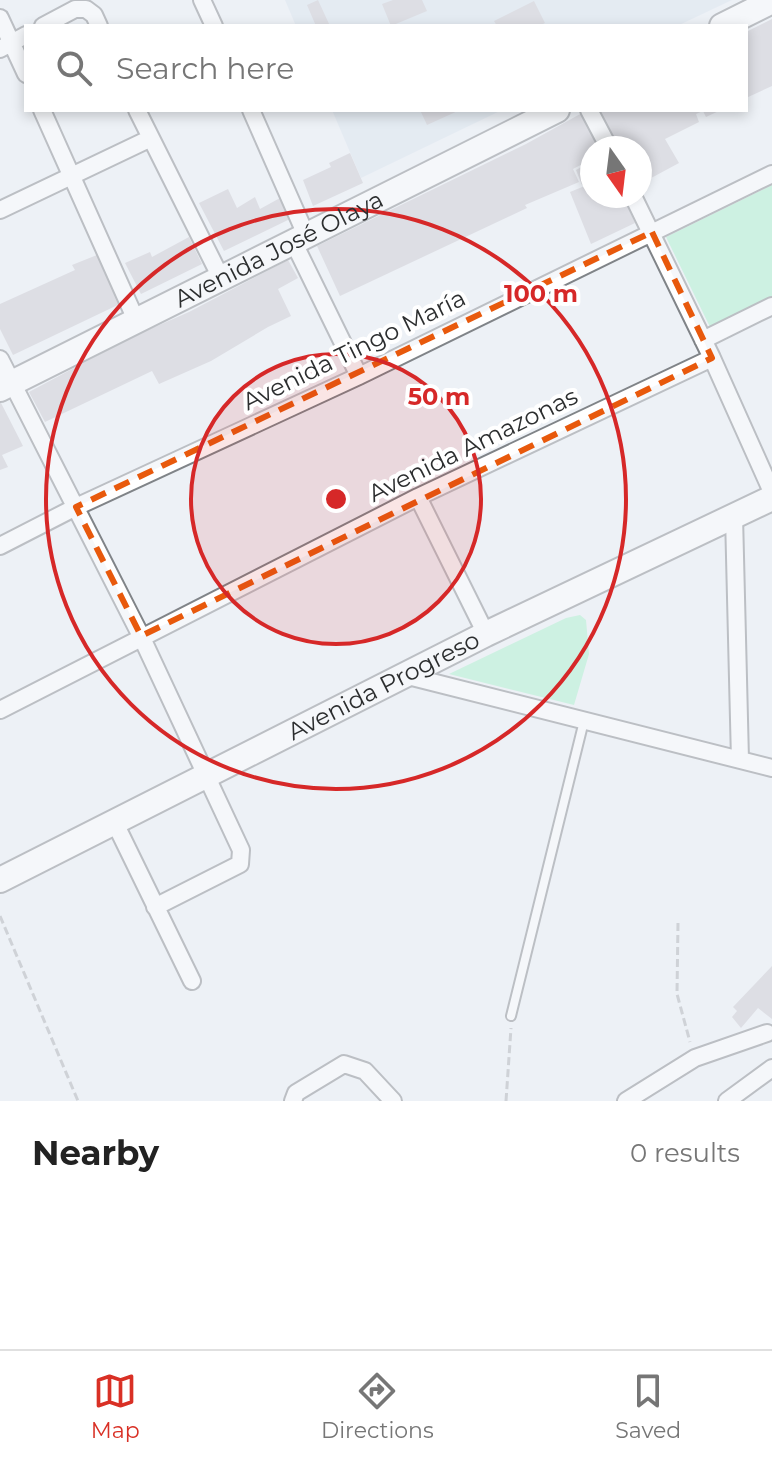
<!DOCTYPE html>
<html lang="en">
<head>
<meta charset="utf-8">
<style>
  :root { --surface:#fff; --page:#f2f2f2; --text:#222; --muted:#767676; --line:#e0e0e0; --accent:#d93025 }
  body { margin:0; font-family:Montserrat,sans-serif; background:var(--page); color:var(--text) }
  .compass { position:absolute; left:580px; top:136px; width:72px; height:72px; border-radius:50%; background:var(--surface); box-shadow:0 4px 12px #0003; rotate:166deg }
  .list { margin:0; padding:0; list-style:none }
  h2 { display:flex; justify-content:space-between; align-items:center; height:104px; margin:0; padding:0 32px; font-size:34px }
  h2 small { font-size:26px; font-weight:400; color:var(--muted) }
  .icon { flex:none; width:44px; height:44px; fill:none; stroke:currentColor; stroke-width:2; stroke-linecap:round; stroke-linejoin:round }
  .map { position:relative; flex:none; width:772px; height:1101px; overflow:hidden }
  .search { position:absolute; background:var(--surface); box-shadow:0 4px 12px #0003; left:24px; right:24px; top:24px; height:88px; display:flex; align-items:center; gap:20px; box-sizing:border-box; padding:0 28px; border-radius:0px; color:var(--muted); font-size:30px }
  .sheet { height:248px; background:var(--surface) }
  nav { display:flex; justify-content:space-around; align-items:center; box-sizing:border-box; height:112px; border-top:2px solid var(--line); background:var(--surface); font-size:22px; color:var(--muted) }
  nav a { display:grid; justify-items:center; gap:4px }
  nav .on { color:var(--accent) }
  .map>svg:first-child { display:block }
  .built { fill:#dae4ee }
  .green { fill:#a7f2c9 }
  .building { fill:#cac8ce }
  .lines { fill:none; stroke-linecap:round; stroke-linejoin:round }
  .lane-casing { stroke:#808488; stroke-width:12 }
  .street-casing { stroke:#808488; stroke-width:20 }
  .secondary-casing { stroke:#808488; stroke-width:28 }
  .path { stroke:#aaaeb1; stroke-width:3; stroke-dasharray:8 4; stroke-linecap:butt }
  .lane { stroke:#fff; stroke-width:8 }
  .street { stroke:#fff; stroke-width:16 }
  .secondary { stroke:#fff; stroke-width:24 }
  .marked { fill:none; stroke:#e8590c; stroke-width:6; stroke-dasharray:16 10; stroke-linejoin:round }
  .ring { fill:none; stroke:#d62828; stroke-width:4 }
  .labels { text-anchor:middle; stroke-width:8; stroke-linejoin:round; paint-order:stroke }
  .street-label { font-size:24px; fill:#2c2e2f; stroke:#fff }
  .centre { fill:#d62828; stroke:#fff; stroke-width:4 }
  .ring-label { font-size:24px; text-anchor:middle; font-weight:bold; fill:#d62828; stroke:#fff; stroke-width:8; stroke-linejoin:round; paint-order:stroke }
</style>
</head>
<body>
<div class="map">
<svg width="772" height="1101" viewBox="0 0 772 1101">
  <rect width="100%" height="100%" fill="#edf1f6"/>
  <path class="built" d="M285,0H732L677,26H296Z
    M332,110H502L361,178Z"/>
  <path class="green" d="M772,185V300L712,331L666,237Z
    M580,615L586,620L589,654L574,705L449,674L566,618Z"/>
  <path class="building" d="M318,0L330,26H316L307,5Z
    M393,0H422L427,11L391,26L382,4Z
    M534,1L545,23L539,26H497L494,21Z
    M772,19V86L746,98V32Z
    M420,110H460L427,125Z
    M598,110H721L706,117L703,111L696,114L699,122L665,139L679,163L640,184V148H616Z
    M582,113L598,148H592V159L573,169L579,182L525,205L527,208L340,296L317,246L526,144Z
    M350,153L363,183L313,206L303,180L331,167L329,163Z
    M592,161V180L582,185L576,170Z
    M592,183V196H623L635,223L591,244L570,192Z
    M228,189L237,208L255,197L260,209L280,198L290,219L224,251L199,203Z
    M189,237L202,264L141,294L125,263L150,252L152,257Z
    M102,253L124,302L13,355L0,329V304L75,270L72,265Z
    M288,260L298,278L278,289L291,316L268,327L211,361L159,384L152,371L45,422L29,392L132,337L189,312Z
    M0,401L23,446L2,455L8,467L0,470Z
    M772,966V1019L758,1008L741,1028L732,1017L737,1011L733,1007Z"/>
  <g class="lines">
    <defs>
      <path id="lane" d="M511,1016L584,721"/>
      <path id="street" d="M202,0L214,26
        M0,18L26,74
        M43,26L75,9H86L94,15L99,26
        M0,49L26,35
        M42,110L136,320
        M137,110L221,278
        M251,110L306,235
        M589,110L609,148
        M633,196L712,358L772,492
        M0,210L149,139
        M293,241L359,376
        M703,340L772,306
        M0,359L141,636L241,850L240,864L155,907
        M418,497L486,634
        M734,516L740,760
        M0,546L76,507L359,376L772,174
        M404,675L772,768
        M0,710L418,497L712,358
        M114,821L192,981
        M293,1101L296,1093L344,1064L365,1071L393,1101
        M626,1101L695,1058L767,1033
        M727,1101L772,1068"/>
      <g id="secondary">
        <path d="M722,26L772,1"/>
        <path id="s1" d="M0,389L557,110"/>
        <path id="s2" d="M0,880L486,634L772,498"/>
      </g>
    </defs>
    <use href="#lane" class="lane-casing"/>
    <use href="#street" class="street-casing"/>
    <use href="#secondary" class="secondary-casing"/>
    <path class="path" d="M0,916L78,1101
      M678,923L677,994L690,1042
      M506,1101L511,1028"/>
    <use href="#lane" class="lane"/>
    <use href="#street" class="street"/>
    <use href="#secondary" class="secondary"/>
  </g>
  <path d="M0 0H772V1101H0ZM652,232L712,358L141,636L76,507Z" fill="#edf1f6" fill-opacity=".55" fill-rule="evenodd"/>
  <path class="marked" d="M652,232L712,358L141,636L76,507Z"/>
  <circle cx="336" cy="499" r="145" fill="#d62828" fill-opacity=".12"/>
  <g class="ring">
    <circle cx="336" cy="499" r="145"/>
    <circle cx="336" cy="499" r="290"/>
  </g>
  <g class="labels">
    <g class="street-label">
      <text dy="8" stroke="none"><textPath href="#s1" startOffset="312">Avenida José Olaya</textPath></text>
      <text transform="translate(354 350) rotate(-26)" y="8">Avenida Tingo María</text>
      <text transform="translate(473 445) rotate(-26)" y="8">Avenida Amazonas</text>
      <text dy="8" stroke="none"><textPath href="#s2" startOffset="430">Avenida Progreso</textPath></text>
    </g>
  </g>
  <circle cx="336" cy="499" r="12" class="centre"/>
  <g class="ring-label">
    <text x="541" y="302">100 m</text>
    <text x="439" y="405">50 m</text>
  </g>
</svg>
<svg class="compass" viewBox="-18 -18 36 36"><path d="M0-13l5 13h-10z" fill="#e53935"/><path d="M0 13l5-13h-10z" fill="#767676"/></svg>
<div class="search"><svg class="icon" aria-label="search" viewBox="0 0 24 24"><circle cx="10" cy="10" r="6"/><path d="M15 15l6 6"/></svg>Search here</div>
</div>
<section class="sheet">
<h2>Nearby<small>0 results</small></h2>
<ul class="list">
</ul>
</section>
<nav>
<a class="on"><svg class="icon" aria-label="map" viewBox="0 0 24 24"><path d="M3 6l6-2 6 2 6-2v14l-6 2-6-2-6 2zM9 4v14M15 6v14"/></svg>Map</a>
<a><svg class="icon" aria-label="directions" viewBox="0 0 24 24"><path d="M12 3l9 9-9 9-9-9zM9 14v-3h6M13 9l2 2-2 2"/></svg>Directions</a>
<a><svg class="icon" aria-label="saved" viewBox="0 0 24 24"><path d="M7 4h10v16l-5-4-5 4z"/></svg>Saved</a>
</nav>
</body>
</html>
